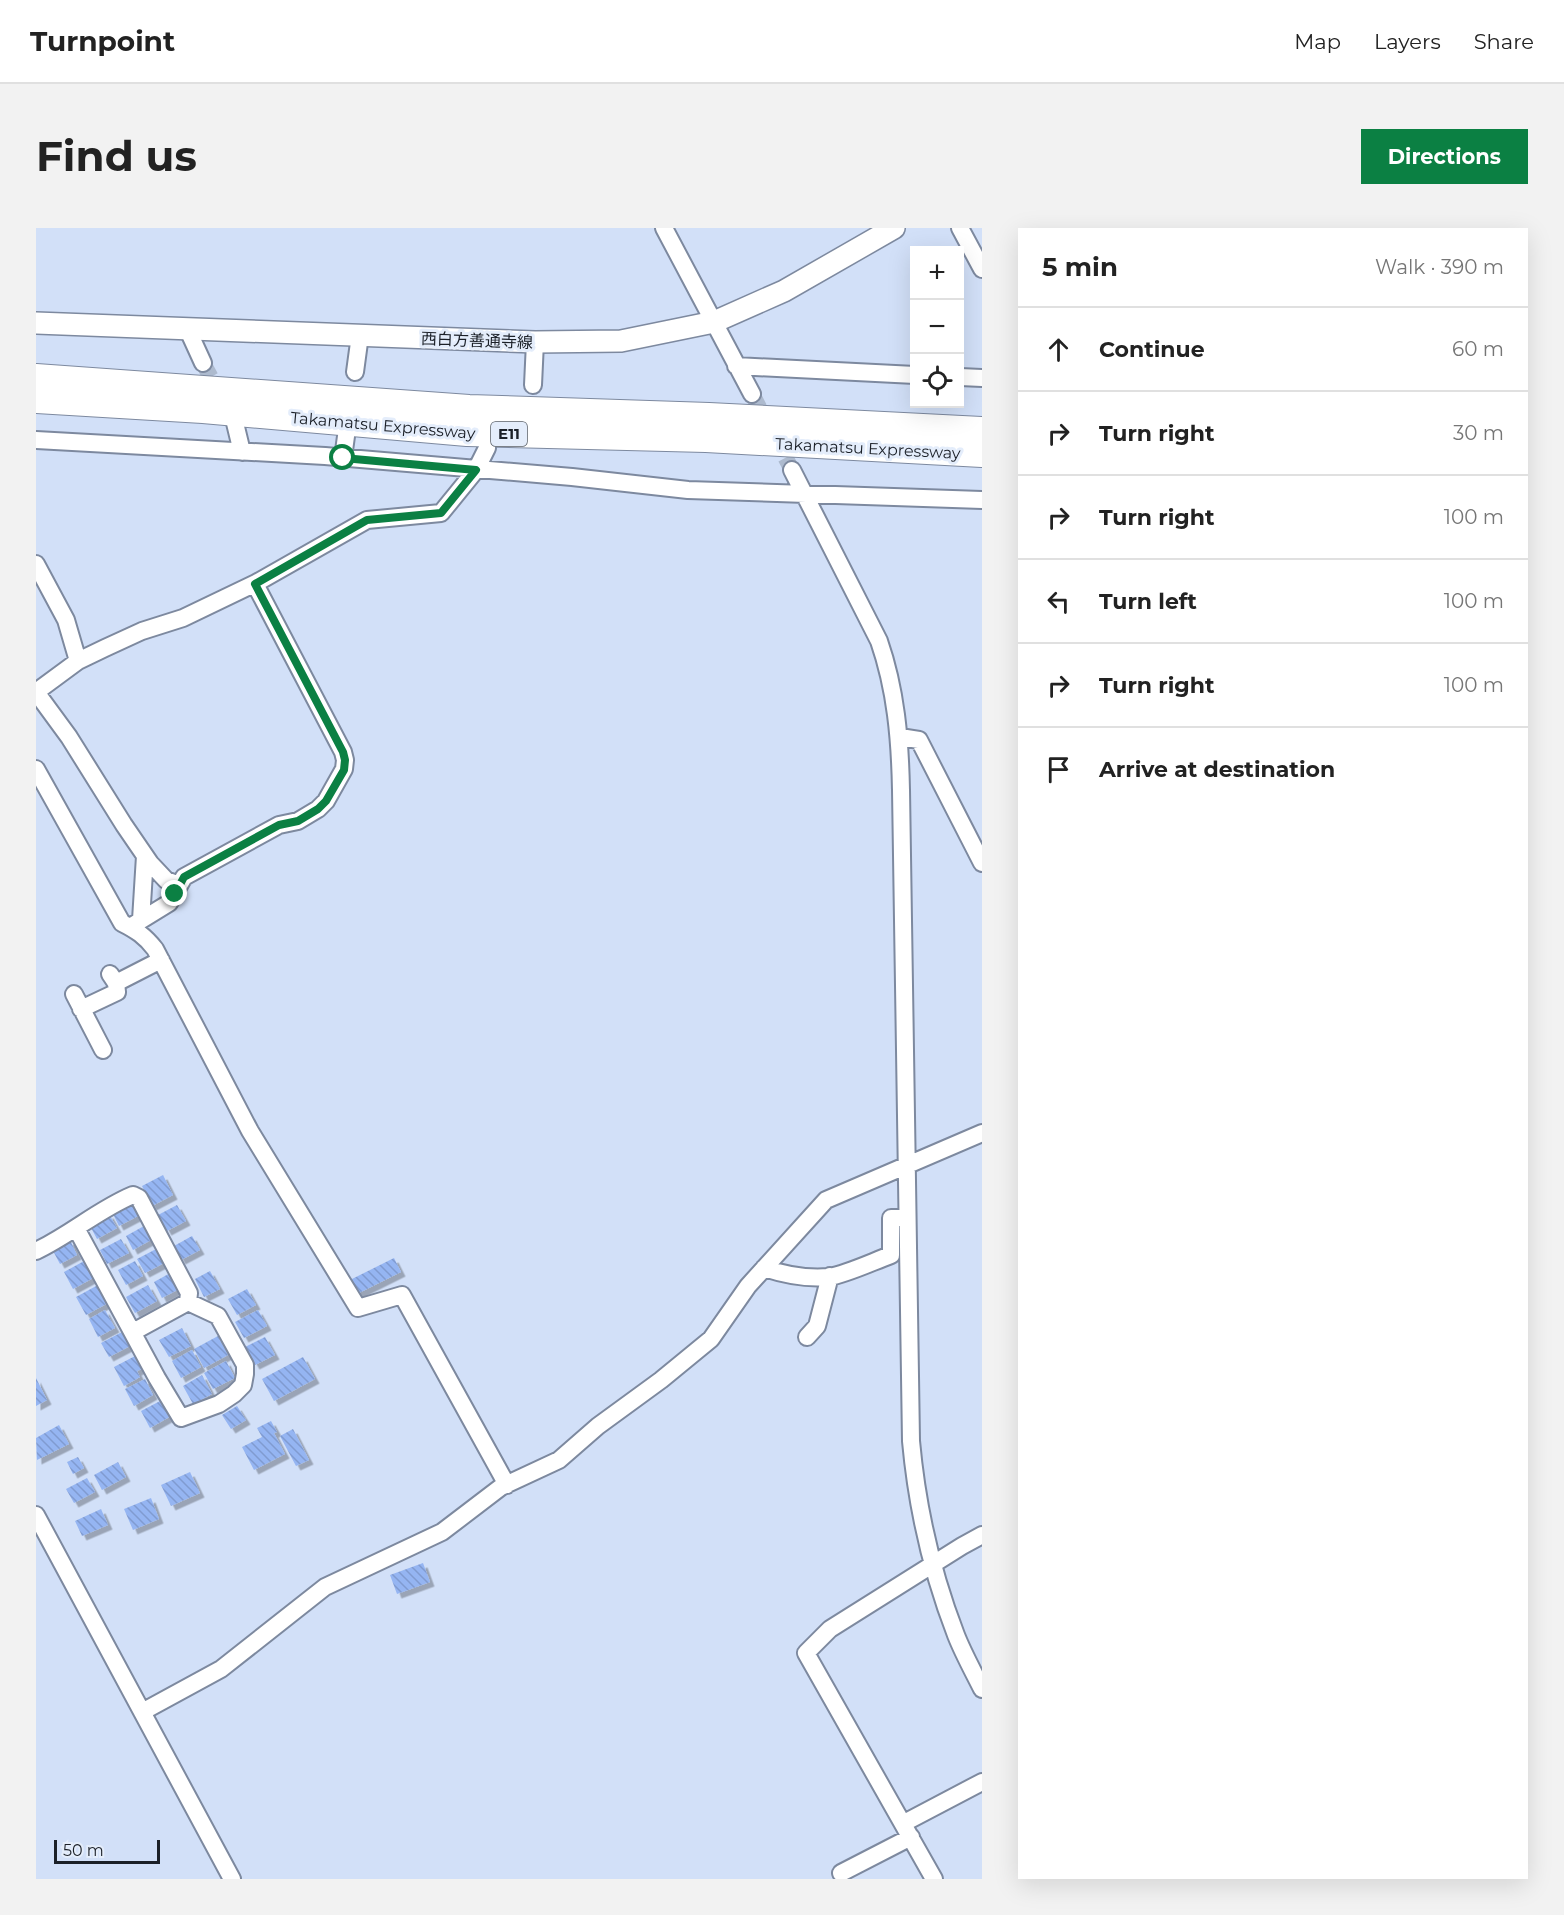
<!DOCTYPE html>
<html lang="en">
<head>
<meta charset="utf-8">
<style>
  :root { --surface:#fff; --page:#f2f2f2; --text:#222; --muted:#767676; --line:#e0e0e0; --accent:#0b8043 }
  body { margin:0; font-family:Montserrat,"Noto Sans JP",sans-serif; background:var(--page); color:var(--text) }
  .controls { position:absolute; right:18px; top:18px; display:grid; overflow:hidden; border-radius:0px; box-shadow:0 6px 24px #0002 }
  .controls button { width:54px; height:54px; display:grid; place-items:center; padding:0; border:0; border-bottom:2px solid var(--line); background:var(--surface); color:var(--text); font:30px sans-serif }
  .scale { position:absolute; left:18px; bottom:15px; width:106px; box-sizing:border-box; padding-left:6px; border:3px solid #1b2028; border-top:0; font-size:16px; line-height:21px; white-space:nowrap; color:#1b2028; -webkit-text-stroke:4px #e4edfb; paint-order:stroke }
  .stop { position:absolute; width:18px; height:18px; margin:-14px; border:4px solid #0b8043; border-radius:50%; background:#fff }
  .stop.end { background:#0b8043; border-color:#fff; box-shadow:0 2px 6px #0008 }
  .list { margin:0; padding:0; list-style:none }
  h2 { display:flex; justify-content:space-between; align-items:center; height:78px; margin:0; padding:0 24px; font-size:26px }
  h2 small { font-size:20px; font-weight:400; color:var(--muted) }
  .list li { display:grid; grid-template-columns:39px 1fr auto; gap:18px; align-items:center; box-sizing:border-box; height:84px; padding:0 24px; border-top:2px solid var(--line) }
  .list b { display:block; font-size:22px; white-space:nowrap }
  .list em { font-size:20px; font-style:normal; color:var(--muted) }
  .icon { flex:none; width:33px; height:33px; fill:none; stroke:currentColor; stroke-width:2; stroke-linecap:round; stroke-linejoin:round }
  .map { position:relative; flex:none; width:946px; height:1651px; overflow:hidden; border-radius:0px }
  header { display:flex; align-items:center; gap:36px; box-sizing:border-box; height:84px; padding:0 30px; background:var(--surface); border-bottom:2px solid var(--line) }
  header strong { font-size:28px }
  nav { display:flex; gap:33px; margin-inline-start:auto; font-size:21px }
  .intro { display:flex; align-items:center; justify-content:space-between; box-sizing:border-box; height:144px; padding:0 36px }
  h1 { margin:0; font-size:42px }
  .button { padding:15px 27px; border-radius:0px; background:var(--accent); color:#fff; font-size:21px; font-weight:700 }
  main { display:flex; gap:36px; padding:0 36px }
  aside { flex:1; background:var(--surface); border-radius:0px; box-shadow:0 6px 24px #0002 }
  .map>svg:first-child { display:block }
  .building { fill:url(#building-back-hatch); filter:url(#shadow) }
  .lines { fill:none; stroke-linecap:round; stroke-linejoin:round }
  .minor-tunnel { stroke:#adbace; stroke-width:16; stroke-dasharray:16 8; stroke-linecap:butt }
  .minor-casing { stroke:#7d899f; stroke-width:20 }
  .major-casing { stroke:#7d899f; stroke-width:24 }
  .highway-casing { stroke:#7d899f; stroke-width:28 }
  .minor { stroke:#fff; stroke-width:16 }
  .major { stroke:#fff; stroke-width:21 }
  .highway { stroke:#fff; stroke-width:26 }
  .route { stroke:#0b8043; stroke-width:8 }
  .labels { text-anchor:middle; stroke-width:6; stroke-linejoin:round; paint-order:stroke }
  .shield { fill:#e4edfb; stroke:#575e67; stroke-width:1.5 }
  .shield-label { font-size:15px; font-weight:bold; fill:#1b2028 }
  .street-label { font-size:16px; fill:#1b2028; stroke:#e4edfb }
</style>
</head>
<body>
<header>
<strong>Turnpoint</strong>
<nav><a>Map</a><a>Layers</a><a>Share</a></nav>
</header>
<div class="intro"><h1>Find us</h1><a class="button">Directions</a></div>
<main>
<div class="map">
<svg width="946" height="1651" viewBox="0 0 946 1651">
  <defs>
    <pattern id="building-back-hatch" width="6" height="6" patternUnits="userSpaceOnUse" patternTransform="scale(1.5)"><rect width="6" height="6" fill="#95b5f2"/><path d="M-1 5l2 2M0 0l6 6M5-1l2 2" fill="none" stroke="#809bd0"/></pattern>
    <filter id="shadow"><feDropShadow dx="4.5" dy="4.5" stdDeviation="0" flood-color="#0004"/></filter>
  </defs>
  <rect width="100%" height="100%" fill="#d2e0f8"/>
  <path class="building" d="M127,947L137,967L116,978L106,958Z
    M93,972L102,988L83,998L75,982Z
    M141,977L150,993L131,1003L122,987Z
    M73,986L81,1000L61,1011L53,996Z
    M108,998L115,1012L97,1022L90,1008Z
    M156,1008L164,1022L145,1032L138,1018Z
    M85,1011L93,1025L71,1036L64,1022Z
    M34,1012L41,1027L24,1036L16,1021Z
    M122,1020L130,1034L109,1045L101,1031Z
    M358,1030L365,1044L321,1066L314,1052Z
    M50,1032L59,1049L37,1061L28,1044Z
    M99,1033L107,1048L90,1057L82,1042Z
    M174,1043L184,1061L168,1069L159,1051Z
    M136,1044L145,1060L126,1070L118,1054Z
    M62,1057L72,1075L50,1087L40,1069Z
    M112,1057L121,1073L99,1085L90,1069Z
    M211,1061L220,1077L201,1087L192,1071Z
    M69,1082L79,1100L62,1109L53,1091Z
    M222,1082L231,1098L208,1110L199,1094Z
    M146,1100L155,1118L133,1129L123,1112Z
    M86,1104L94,1118L73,1129L65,1115Z
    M182,1108L192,1127L168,1140L158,1121Z
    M229,1109L239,1127L219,1137L209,1119Z
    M156,1122L165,1139L145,1150L136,1133Z
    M101,1127L108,1140L101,1143L104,1149L88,1158L78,1139Z
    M267,1129L279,1151L238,1173L226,1151Z
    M190,1133L199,1150L177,1161L168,1145Z
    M166,1147L176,1166L157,1176L147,1158Z
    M0,1150L11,1172L0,1178Z
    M109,1151L117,1167L98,1178L89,1161Z
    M126,1172L135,1188L114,1200L105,1183Z
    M201,1178L210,1192L195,1201L186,1187Z
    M235,1193L241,1204L238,1205L249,1226L218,1242L206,1219L226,1209L221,1200Z
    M23,1197L33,1216L1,1232L0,1210Z
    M257,1201L273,1232L260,1238L244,1208Z
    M42,1229L48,1240L37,1246L31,1234Z
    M82,1234L90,1249L66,1262L58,1247Z
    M154,1244L164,1265L135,1278L125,1257Z
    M51,1250L59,1264L38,1275L30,1261Z
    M115,1270L123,1291L97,1302L88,1281Z
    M65,1281L72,1297L46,1308L39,1293Z
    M387,1335L394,1354L361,1366L354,1347Z"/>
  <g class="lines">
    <path class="minor-tunnel" d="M167,135L185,168
      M716,166L756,242"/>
    <defs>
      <path id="minor" d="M628,0L716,166
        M924,0L946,41
        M151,100L167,135
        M700,138L879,147
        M319,144L324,107
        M924,149L946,150
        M497,157L499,114
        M199,195L206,224
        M0,212L289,228L536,249L652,262L946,272
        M307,230L311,201
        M756,242L843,413C860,462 864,511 865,562L875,1213C881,1279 896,1345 920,1407C927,1425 937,1443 946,1461
        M0,336L30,392L42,433
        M0,464L42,433L69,420L106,403L147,390L220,355L331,292L405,285L440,242L451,220
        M0,464L33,509L88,597L114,635L130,652L143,657
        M864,509L883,512L946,635
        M0,541L86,695C100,702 109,708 119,721L214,903L322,1080L366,1067L471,1257
        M105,692L109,628
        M94,699L133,675L148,649L243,597L262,593L282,581L290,573L308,541L309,532L307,524L219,356
        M80,755L125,732
        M38,766L67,822
        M45,781L81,764L80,755L74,746
        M0,1023C34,1007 63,981 97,967L103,970L153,1065L152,1074L182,1088L209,1137V1146L207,1157L198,1166L183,1176L145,1190L121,1150L40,1000
        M728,1040C749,1047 771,1051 793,1049C811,1046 836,1034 855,1027V990H871
        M97,1104L152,1074
        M771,1109L781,1098L794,1048
        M0,1287L196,1651
        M106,1484L185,1441L289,1359L406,1304L465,1259L523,1232L562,1198L625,1152L675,1111L712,1058L790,972L946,905
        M868,1595L946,1554
        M805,1645L875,1609
        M898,1651L770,1425L794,1401L926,1318L946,1307"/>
      <path id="major" d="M0,95L499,114L585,113L678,94L748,63L858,0"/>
      <path id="highway" d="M0,149L433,180L673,188L946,202
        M0,172L167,182L431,205L670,211L946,226"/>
    </defs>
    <use href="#minor" class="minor-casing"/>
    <use href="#major" class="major-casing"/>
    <use href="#highway" class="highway-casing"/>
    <use href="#minor" class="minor"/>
    <use href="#major" class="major"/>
    <use href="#highway" class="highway"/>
  </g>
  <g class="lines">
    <path class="route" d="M139,666L148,649L243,597L262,593L282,581L290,573L308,542L309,532L307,524L219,356L331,292L405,285L440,242L307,230"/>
  </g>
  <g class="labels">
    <rect class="shield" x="455" y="194" width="36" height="24" rx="4.5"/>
    <g class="shield-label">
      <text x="473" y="211">E11</text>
    </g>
    <g class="street-label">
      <text transform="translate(441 112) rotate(2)" y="6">西白方善通寺線</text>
      <text transform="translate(347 197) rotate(5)" y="6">Takamatsu Expressway</text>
      <text transform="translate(832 220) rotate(3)" y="6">Takamatsu Expressway</text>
    </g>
  </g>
</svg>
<div class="controls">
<button>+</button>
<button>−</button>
<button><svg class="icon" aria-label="locate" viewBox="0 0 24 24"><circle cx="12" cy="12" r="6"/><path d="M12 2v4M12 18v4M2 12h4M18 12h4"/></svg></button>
</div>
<div class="scale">50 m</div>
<div class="stop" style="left:307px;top:230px"></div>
<div class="stop end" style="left:139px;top:666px"></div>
</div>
<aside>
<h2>5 min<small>Walk · 390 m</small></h2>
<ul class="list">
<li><svg class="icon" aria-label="ahead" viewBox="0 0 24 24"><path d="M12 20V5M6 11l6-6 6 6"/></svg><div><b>Continue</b></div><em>60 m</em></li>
<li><svg class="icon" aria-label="right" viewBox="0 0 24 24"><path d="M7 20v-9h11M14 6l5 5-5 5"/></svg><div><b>Turn right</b></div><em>30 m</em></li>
<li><svg class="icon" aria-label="right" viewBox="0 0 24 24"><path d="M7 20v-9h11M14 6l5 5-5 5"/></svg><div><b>Turn right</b></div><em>100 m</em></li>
<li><svg class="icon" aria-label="left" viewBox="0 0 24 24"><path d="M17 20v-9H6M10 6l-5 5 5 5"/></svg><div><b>Turn left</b></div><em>100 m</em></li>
<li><svg class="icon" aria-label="right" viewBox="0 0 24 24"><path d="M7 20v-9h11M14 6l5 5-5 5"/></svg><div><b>Turn right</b></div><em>100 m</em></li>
<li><svg class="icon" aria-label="arrive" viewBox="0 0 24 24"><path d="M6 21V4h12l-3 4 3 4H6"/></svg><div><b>Arrive at destination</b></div></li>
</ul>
</aside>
</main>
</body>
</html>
